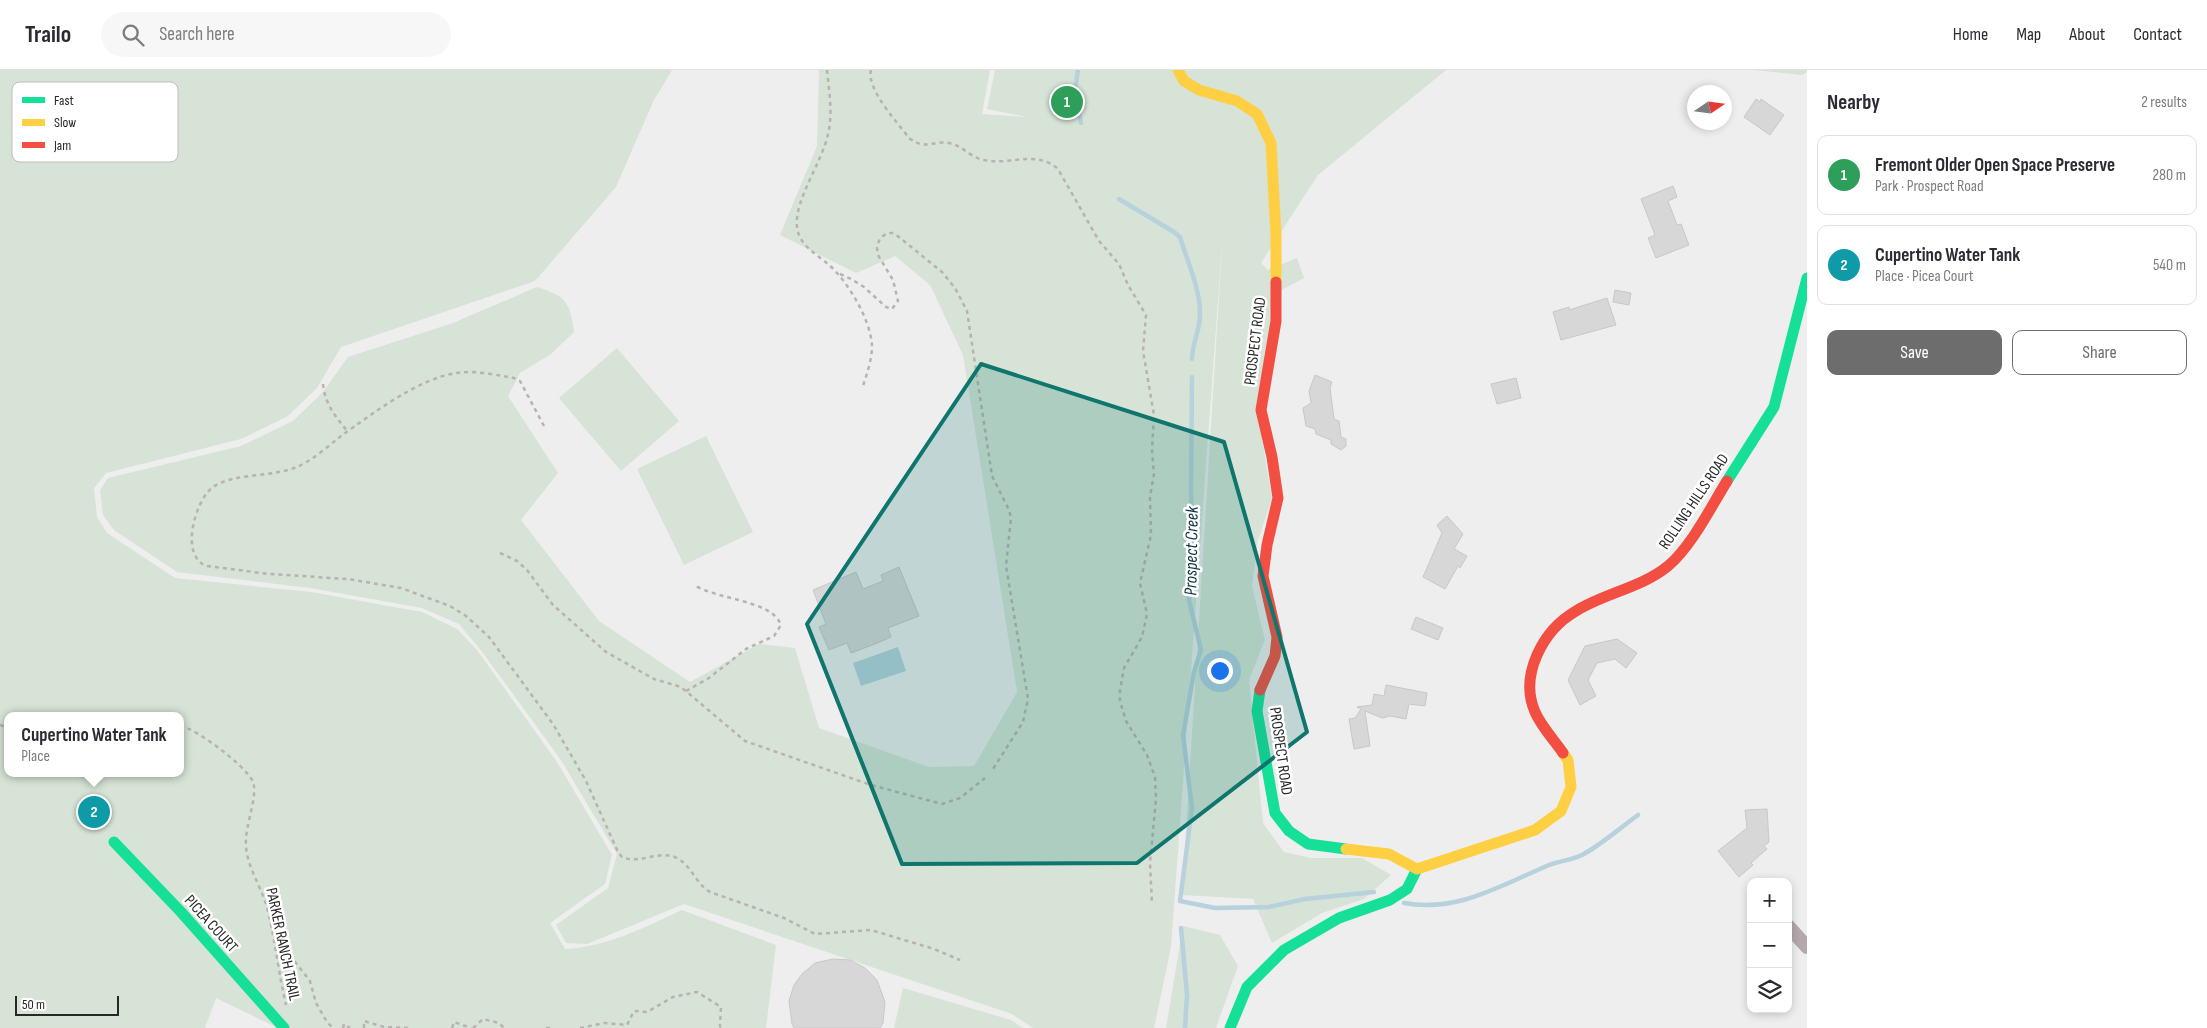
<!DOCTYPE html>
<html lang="en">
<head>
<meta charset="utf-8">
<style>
  :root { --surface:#fff; --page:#f7f7f7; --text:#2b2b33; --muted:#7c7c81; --line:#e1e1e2; --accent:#6d6d6d }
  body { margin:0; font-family:"Sofia Sans Condensed",sans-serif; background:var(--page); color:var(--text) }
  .controls { position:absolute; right:15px; bottom:15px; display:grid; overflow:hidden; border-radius:10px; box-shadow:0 2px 8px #0003 }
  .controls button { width:45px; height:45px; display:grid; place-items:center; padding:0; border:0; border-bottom:1px solid var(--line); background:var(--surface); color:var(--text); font:25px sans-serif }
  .compass { position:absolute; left:1687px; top:15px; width:45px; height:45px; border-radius:50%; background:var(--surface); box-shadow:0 2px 8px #0003; rotate:77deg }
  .scale { position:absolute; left:15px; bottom:12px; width:104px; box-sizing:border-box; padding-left:5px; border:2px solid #272727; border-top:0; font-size:14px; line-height:18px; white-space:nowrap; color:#272727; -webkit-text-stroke:4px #fff; paint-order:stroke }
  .you { position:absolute; left:1219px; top:600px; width:18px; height:18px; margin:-12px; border:4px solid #fff; border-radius:50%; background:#1a73e8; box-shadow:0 0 0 8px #1a73e833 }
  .badge { display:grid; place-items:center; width:32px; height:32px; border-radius:50%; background:var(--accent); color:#fff; font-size:16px; font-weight:700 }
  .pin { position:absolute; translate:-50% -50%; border:2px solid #fff; box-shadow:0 1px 5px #0006 }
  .popup { position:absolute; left:4px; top:642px; width:180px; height:65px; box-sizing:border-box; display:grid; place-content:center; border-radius:10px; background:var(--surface); filter:drop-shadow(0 1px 4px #0005); font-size:16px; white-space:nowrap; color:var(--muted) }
  .popup b { font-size:19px; color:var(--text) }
  .popup::after { content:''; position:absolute; left:50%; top:100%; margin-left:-10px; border:10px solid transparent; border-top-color:var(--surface) }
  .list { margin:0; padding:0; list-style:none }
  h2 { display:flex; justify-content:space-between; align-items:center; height:65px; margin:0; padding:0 20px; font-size:21px }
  h2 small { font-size:16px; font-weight:400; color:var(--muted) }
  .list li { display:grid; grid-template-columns:32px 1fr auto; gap:15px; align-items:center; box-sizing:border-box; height:80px; margin:0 10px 10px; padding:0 10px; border:1px solid var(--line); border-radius:10px }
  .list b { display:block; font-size:19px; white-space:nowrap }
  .list p { margin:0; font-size:16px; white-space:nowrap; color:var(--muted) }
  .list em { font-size:16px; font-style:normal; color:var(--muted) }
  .actions { display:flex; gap:10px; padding:15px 20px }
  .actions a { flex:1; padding:11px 0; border:1px solid var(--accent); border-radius:10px; text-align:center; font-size:18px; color:var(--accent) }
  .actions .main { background:var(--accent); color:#fff }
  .icon { flex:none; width:28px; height:28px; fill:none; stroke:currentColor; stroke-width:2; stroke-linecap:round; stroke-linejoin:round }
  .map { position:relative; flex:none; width:1807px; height:958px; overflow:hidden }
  header { display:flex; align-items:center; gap:30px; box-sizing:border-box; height:70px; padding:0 25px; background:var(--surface); border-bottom:1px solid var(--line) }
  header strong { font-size:24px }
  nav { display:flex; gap:28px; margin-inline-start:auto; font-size:18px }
  .search { width:350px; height:45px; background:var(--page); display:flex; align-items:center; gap:12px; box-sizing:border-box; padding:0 18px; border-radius:28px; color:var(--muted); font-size:19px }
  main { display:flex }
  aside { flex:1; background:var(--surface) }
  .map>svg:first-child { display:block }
  .green { fill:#d6e3d6; fill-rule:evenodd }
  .water { fill:#b7d1dd }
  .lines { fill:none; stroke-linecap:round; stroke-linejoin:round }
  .stream { stroke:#b7d1dd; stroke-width:4.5 }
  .building { fill:#d7d7d7; stroke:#c8c8c8 }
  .path { stroke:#b8b2b3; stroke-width:2.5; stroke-dasharray:4 4; stroke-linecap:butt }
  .street { stroke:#b4a8ac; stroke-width:14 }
  .fast { stroke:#16e098; stroke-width:11 }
  .slow { stroke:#ffcf43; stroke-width:11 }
  .jam { stroke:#f24e42; stroke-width:11 }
  .marked { fill:#0f766e; fill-opacity:0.2; stroke:#0f766e; stroke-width:4; stroke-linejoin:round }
  .labels { text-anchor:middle; stroke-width:5; stroke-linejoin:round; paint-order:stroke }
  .street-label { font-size:16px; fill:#272727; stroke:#fff }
  .water-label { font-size:18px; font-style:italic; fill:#0f323f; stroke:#fff }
  .key { fill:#fff; stroke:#bebebe; stroke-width:1 }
  .key-label { font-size:14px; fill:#272727 }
</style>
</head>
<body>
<header>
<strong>Trailo</strong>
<div class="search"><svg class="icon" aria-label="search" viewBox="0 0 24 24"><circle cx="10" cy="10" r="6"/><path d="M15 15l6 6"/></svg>Search here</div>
<nav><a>Home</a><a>Map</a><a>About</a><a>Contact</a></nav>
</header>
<main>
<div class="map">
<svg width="1807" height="958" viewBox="0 0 1807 958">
  <rect width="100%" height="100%" fill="#eee"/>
  <path class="green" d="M0,0H672L653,32L616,117L535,211L341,277L317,318L288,346L241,369L106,403L94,418L97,447L107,463L175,508L311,522L422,542L457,559L477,580L557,692L612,785L605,814L550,853L565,879C607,877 645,857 682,840L776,875L766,958H278L216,928L205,958H0ZM8,646H180V703H8Z
    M819,0H990L982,44L1027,47L987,39L995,0H1446L1318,105L1261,193L1268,200L1297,188L1304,208L1276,223L1257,339L1272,429L1258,470L1252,516L1265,570L1249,610L1263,753L1284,782L1311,788H1362L1391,805L1364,829L1322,843L1272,873L1253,829L1182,825L1223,161L1171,877L1154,958H1033L1012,944L684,834L587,874L566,873L556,855L608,818L617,784L561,690L480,579L459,554L422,538L310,518L177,502L114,460L103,445L100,420L108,408L241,376L293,351L323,322L348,287L453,253L537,217C566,226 570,232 574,262L551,284L520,303L508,326L558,403L521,450L599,551L690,612L759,574L795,578L819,658L929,697L974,696L1017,622L963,285L930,215L895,186L856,203L780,165L817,76Z
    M1755,0H1807V2L1802,5Z
    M617,278L679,351L621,401L559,328Z
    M706,366L753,462L684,495L637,399Z
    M1183,856L1220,865L1238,896L1216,958H1166Z
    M903,918L1011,950L1023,958H894Z"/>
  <path class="water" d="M898,577L906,601L861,616L853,593Z"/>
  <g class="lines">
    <path class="stream" d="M1078,0L1075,22L1081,53
      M1119,129L1174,162L1180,167C1187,191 1200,218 1200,243C1201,258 1192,273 1192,289
      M1192,307L1191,423L1193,500L1189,530L1201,580L1194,602L1183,665L1192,738L1180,831L1215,838L1269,837L1305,829L1374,822
      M1404,833C1457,843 1502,815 1549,795C1559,791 1572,790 1582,785C1601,775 1620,758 1638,745
      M1181,858L1187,925L1185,958"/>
  </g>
  <path class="building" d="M1756,29L1760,32L1761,29L1784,45L1770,65L1744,47Z
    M1673,116L1677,127L1668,131L1677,155L1681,154L1689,175L1656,188L1648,168L1655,165L1641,129Z
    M1615,220L1631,223L1629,235L1613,232Z
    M1607,228L1616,255L1561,270L1553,242L1569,237V240Z
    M1315,305L1332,312L1330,318L1334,349L1339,351L1341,367L1346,369V376L1341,380L1331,374V370L1316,364L1315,359L1306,356L1303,338L1311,333L1309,321Z
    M1516,308L1521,328L1497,334L1491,314Z
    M1447,446L1463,464L1454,479L1467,486L1460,498L1458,496L1445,519L1423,507L1442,463L1437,455Z
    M899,497L919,546L888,558L891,567L875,574L851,583L847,573L829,580L819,557L826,554L813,520L856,502L863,519L883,511L881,505Z
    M1416,547L1443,558L1438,570L1411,559Z
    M1617,569L1637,583L1626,598L1615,589L1597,593L1588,610L1596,626L1580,635L1568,610L1585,576Z
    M1386,615L1427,623L1425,636L1409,634L1406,649L1390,646L1382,648L1365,641L1370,676L1354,679L1349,649L1355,648L1361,639L1357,637L1372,635L1374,624L1384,626Z
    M79 743a14 14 0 1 1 28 0a14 14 0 1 1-28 0Z
    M1767,739L1769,772L1764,776L1767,779L1751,793L1753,795L1739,807L1718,781L1747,758L1745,740Z
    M833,889L850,890L865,898L877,910L885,932L883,953L880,958H794L792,954L789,931L794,915L802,904L815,893Z"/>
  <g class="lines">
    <path class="path" d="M827,0C829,21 833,43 828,64C822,93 794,130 797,157C799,175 815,183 828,194C847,210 871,250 872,276C872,289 867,304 863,316
      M871,0C866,19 898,53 909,68C926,81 932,70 949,73C962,75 971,88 984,90C1010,96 1035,79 1058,99L1099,171L1119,194L1128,215L1146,245L1143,281L1154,345L1152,381L1154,404L1150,427L1151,465L1140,513L1147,544L1142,567L1124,598L1120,620V631L1126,651L1147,685L1155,707L1156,729L1150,793L1152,834
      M840,204L851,209L864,217L886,237L892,239L898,231L893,210L878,185L877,178C878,169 884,162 894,163L942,202L955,218L967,241L992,406L1009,440L1011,448L1006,496L1028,629L1023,652L993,699
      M323,314C325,334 335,346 348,362
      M544,356L520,311L514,308C496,305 475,300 457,303C419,308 372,344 341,366C327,377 311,392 294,398C271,407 233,403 213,417C195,430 179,487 207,496L269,504L348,509L401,518L450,536L466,546L489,567L553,654L586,711L618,782L622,787C640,795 659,779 677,788C691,795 696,814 710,822L784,848L815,864L871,860L934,879L960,890
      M500,483L517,491L527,500L553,535L606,582L654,609L681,617L745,671L871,715L942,734L960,728L985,708
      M686,621L709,608L746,579L774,566L781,555C772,530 718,530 694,515
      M0,655L8,658
      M180,656C196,658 244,695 252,710C260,723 244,756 246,776C247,796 260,815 266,834C275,867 278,901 286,935
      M275,866L310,911L316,933L327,952L333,958
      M343,958L344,954L350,958
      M364,958V951L384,957L411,958
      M452,958L454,952L471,958
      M473,958L483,949L499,953L504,958
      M546,958H550
      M580,958L604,953L627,955L634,941L647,942L673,927L697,922L721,937L720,956L721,958"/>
    <path class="street" d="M1788,856L1807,877"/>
    <path class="fast" d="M1727,411L1774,337L1807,208
      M1260,620L1257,641L1275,743L1289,761L1308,774L1346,779
      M114,772L181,842L284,958
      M1230,958L1247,917L1284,880L1339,848L1390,830L1407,819L1417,799"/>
    <path class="slow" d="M1178,0L1184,11L1199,20L1237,31L1257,44L1271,73L1276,166V212
      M1346,779L1389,784L1417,799
      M1417,799L1535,760L1561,741L1571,717L1568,690L1563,683"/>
    <path class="jam" d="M1260,620L1275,586L1277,567L1263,506L1267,475L1278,428L1272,387L1261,340L1276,251V212
      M1563,683C1554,670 1541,656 1535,642C1519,605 1543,560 1576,541C1605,523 1641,518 1668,496C1691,477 1711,437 1727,411"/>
  </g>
  <path class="marked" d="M981,294L1224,372L1307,662L1137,793L902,794L807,554Z"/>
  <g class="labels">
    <g class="street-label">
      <text transform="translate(1254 271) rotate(-83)" y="6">PROSPECT ROAD</text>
      <text transform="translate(1693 431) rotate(-56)" y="6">ROLLING HILLS ROAD</text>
      <text transform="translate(1282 681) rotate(82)" y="6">PROSPECT ROAD</text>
      <text transform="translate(212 853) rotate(48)" y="6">PICEA COURT</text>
      <text transform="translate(284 874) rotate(78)" y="6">PARKER RANCH TRAIL</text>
    </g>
    <g class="water-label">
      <text transform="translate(1191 481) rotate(-89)" y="6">Prospect Creek</text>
    </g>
  </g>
  <rect x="12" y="12" width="166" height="80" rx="8" class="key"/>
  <rect x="22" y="27" width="23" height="6" fill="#16e098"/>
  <rect x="22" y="49" width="23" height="7" fill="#ffcf43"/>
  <rect x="22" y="72" width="23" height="6" fill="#f24e42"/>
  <g class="key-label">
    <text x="54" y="35">Fast</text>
    <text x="54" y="57">Slow</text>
    <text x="54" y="80">Jam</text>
  </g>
</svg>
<div class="controls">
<button>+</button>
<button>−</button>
<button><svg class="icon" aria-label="layers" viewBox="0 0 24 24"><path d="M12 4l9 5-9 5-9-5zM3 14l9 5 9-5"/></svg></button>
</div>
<svg class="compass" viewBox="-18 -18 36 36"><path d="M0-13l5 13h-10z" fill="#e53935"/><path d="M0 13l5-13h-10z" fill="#7c7c81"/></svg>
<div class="scale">50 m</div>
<div class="you"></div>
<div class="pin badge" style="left:1067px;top:32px;background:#2e9e5b">1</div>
<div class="pin badge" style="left:94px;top:742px;background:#0f9aa8">2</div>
<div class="popup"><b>Cupertino Water Tank</b>Place</div>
</div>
<aside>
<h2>Nearby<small>2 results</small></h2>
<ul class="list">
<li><span class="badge" style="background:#2e9e5b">1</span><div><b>Fremont Older Open Space Preserve</b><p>Park · Prospect Road</p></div><em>280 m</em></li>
<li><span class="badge" style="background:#0f9aa8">2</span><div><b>Cupertino Water Tank</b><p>Place · Picea Court</p></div><em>540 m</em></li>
</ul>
<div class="actions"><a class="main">Save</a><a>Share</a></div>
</aside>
</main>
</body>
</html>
